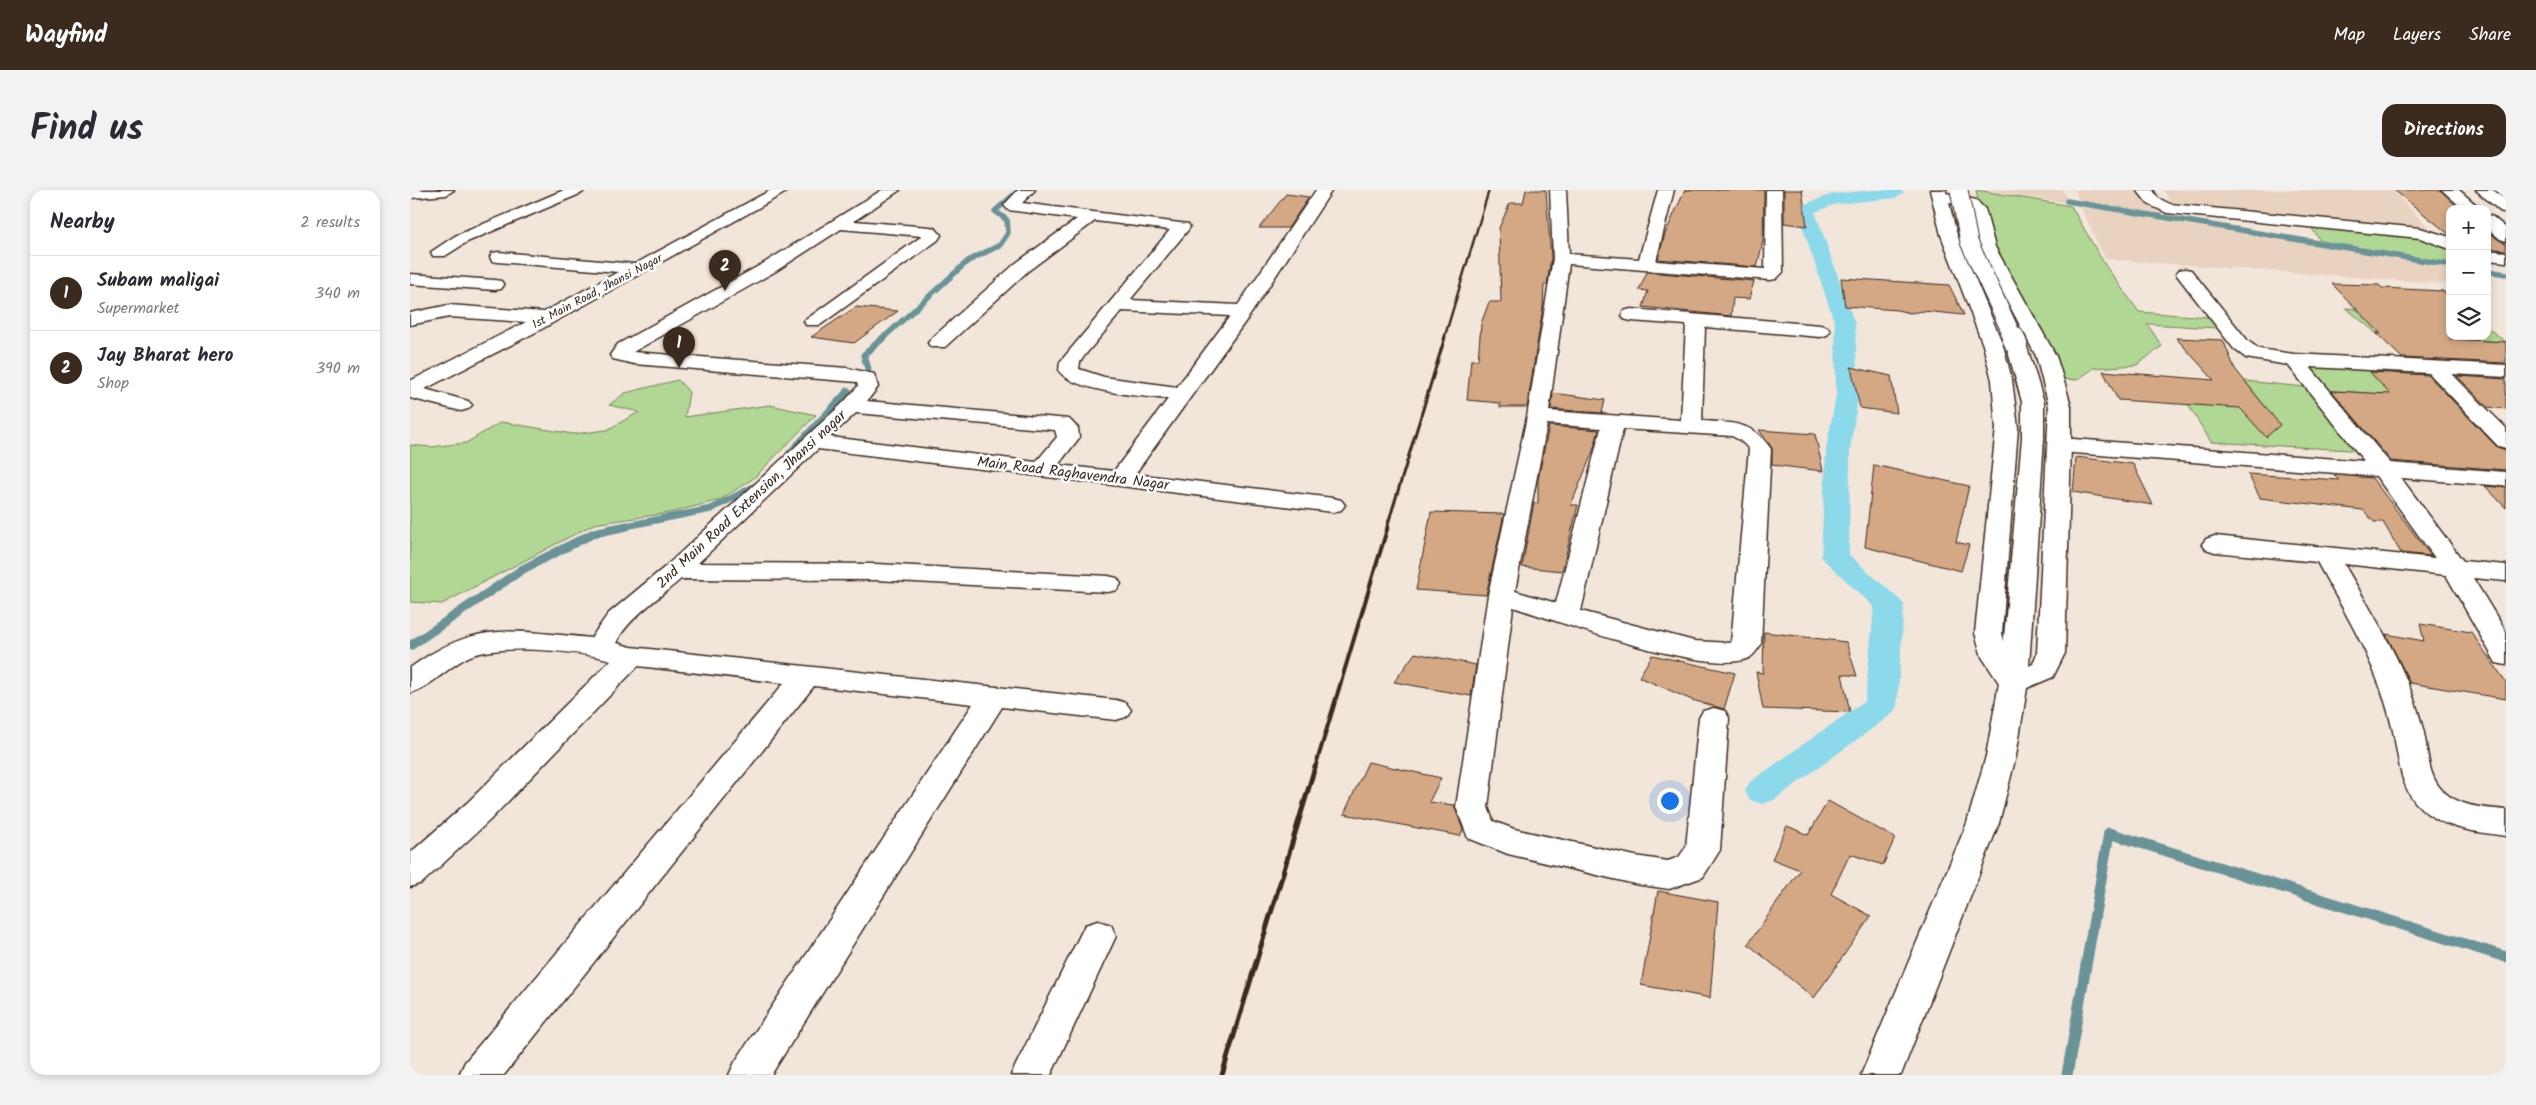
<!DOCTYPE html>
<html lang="en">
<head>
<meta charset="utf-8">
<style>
  :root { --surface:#fff; --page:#f2f2f3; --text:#2b2b33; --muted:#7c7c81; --line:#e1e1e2; --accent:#3b2a1e }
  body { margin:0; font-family:Kalam,sans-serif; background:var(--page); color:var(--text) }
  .controls { position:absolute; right:15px; top:15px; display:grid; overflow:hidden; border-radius:10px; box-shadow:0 2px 8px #0003 }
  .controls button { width:45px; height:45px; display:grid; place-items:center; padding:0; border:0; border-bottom:1px solid var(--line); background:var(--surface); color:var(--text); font:25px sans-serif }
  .you { position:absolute; left:1259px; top:610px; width:18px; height:18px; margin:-12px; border:4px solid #fff; border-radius:50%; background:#1a73e8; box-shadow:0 0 0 8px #1a73e833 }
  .badge { display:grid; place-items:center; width:32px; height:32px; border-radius:50%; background:var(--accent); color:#fff; font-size:16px; font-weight:700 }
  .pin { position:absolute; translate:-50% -41px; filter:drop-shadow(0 1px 2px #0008) }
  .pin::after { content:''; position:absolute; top:26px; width:18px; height:15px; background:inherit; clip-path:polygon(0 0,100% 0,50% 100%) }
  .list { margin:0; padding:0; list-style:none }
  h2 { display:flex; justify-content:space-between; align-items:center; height:65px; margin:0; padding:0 20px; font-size:21px }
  h2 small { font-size:16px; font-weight:400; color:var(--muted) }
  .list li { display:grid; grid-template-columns:32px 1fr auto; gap:15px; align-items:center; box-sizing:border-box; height:75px; padding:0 20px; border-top:1px solid var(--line) }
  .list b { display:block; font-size:19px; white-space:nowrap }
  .list p { margin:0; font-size:16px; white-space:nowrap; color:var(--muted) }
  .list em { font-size:16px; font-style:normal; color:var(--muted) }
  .icon { flex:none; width:28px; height:28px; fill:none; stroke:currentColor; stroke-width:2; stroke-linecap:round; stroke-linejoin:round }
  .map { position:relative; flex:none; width:2096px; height:885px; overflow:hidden; border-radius:15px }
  header { display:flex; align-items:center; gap:30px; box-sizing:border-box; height:70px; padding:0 25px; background:var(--accent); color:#fff }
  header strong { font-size:24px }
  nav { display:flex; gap:28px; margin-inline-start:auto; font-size:18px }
  .intro { display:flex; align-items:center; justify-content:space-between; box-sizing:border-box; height:120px; padding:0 30px }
  h1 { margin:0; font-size:35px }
  .button { padding:12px 22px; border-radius:15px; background:var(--accent); color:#fff; font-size:18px; font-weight:700 }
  main { display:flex; gap:30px; padding:0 30px }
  aside { flex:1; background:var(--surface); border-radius:15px; box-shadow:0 2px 8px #0003 }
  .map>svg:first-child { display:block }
  .built { fill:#e9d3c0 }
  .green { fill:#b0d793; stroke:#768058 }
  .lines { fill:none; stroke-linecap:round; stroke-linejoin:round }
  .stream-far3 { stroke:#6b9398; stroke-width:5.5 }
  .stream-far2 { stroke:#6b9398; stroke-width:7 }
  .stream-far1 { stroke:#6b9398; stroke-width:9 }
  .stream { stroke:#6b9398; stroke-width:11 }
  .canal { fill:#8bd9ea; fill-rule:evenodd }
  .building { fill:#d4a885; stroke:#3b2a1e }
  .street-casing { stroke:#3b2a1e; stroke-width:3 }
  .secondary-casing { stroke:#3b2a1e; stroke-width:3 }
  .highway-casing { stroke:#3b2a1e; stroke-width:3 }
  .street { fill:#fff; fill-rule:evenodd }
  .secondary { fill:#fff; fill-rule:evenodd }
  .highway { fill:#fff; fill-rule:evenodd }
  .rail-far3 { stroke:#3b2a1e; stroke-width:2.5 }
  .rail-far2 { stroke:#3b2a1e; stroke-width:3 }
  .rail-far1 { stroke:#3b2a1e; stroke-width:4 }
  .rail { stroke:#3b2a1e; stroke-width:5 }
  .highway-bridge-far1-casing { stroke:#3b2a1e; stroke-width:19; stroke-linecap:butt }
  .highway-bridge-casing { stroke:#3b2a1e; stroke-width:25; stroke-linecap:butt }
  .highway-bridge-far1 { stroke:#fff; stroke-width:17 }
  .highway-bridge { stroke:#fff; stroke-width:22 }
  .labels { text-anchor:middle; stroke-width:5; stroke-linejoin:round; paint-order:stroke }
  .far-street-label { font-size:12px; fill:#3b2a1e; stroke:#fff }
  .street-label { font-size:15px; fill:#3b2a1e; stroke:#fff }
</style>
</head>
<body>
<header>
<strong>Wayfind</strong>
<nav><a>Map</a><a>Layers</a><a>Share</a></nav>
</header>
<div class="intro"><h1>Find us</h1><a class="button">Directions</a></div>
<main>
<aside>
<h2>Nearby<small>2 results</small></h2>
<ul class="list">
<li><span class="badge">1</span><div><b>Subam maligai</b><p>Supermarket</p></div><em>340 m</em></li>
<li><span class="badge">2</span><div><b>Jay Bharat hero</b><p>Shop</p></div><em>390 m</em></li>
</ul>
</aside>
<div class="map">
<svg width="2096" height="885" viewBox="0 0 2096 885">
  <rect width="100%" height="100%" fill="#f2e5da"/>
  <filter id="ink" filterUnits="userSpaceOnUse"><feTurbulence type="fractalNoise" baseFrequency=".02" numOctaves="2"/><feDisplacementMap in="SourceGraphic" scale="10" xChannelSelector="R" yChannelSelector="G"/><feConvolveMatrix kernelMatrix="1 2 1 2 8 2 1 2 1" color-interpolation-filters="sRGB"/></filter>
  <g filter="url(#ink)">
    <path class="built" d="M1579,0H1653L1659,13L1580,2Z
      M1665,0H1735L1753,24L1670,12Z
      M1753,0H1982L2022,41L1764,17Z
      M1669,13L2040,78V94L1695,69Z"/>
    <path class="green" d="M1566,0L1661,16L1695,75L1729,122L1798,127L1807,138L1737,134L1752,156L1727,175L1684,178L1667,190L1649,189L1577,57Z
      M1899,34L1986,42L2040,55V73L1911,52Z
      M1936,118L2006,124L2040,146H2077V137L2096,152L1966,143Z
      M1887,170L2025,178L2096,253V289L2062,287L2045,269L2090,252L2023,249L2014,239L2080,244L2060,222L1993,218L1984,205L1915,200Z
      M1877,172L1958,261L1801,252L1777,213L1857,219L1835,191L1894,197Z
      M268,190L279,202L275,227L360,215L406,225L344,288L310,310L259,323L184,334L32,414L0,412V255L20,257L56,253L91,232L163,244L197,240L229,222L199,215L215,203Z"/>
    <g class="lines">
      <path class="stream-far3" d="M1657,11L2040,75
        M2077,81L2096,84
        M472,149L558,71L590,55L598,43L597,30L585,21L607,2"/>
      <path class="stream-far2" d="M458,179L454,165L474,147
        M379,264L438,201
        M211,337L301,319L349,294"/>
      <path class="stream-far1" d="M0,456L113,379L184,343L217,336"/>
      <path class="stream" d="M1657,885L1699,643L2096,767"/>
      <path class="canal" d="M1465,0H1491L1493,3L1485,8L1426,14L1405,22L1445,134L1448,206L1440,260L1439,365L1489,409L1494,415L1487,516L1482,524L1364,610L1352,614L1340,610L1335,601L1340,592L1455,511L1464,417L1411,367L1416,260L1426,206L1425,134L1387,20L1390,16L1423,4Z"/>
    </g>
    <path class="building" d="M1116,0H1136L1141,68L1137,95H1134L1133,117L1117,217H1090V213L1057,210L1061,170H1068L1071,134L1079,112H1091L1089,38L1100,13H1113Z
      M1275,0H1354L1353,51L1347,77L1248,69L1255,44Z
      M1374,0H1392L1397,36L1374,33Z
      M1984,0H2030L2050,19H2040V45Z
      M876,4L899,7L878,38H849Z
      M2077,41L2089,50L2096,53V60L2077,58Z
      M1237,82L1344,91L1339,109L1323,108L1321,126L1233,117L1238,101L1229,100Z
      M1431,88L1539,95L1554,125L1513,121L1500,123L1487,120L1435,116Z
      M1922,94L1969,95L1972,98L2033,101L2040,109V149L2096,152V173L1992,168L1966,143L1971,144Z
      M446,117L488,121L444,153L401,147Z
      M1766,148L1813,150L1825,179L1870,235L1856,247L1830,218L1708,210L1693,181L1804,190Z
      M1441,177L1481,186L1487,223L1450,218Z
      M1960,182L2018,185L2087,257L2096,260V280L1981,271L1922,201L1980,204Z
      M2047,186L2096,189V219L2078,217Z
      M1143,203L1195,210L1192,223L1141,219Z
      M1139,236L1189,240L1183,261L1161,315H1168L1152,381L1112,377L1124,313H1128V290Z
      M1349,240L1405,244L1413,281L1362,275V258Z
      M1666,267L1723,274L1743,315L1663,302Z
      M1464,275L1559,296L1546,352L1559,355L1551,381L1455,357Z
      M1838,284L1929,290L1924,285L1962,288L2021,366L1991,363L1973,332H1964L1953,320L1850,308Z
      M2075,296L2096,298V318Z
      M1021,322L1094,324L1076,405L1006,400Z
      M2010,434L2061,442L2096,492V509L2000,493L1976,444L2014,451Z
      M1354,442L1436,452L1447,486L1432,484L1440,522L1353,519L1346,482L1353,483Z
      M1005,463L1066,475L1061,506L984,492Z
      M1242,465L1325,483L1314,519L1282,510L1229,487Z
      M958,572L1031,588L1019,612L1044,615L1053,640L1050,646L934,624Z
      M1418,611L1485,648L1473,675L1440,664L1421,704L1461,726L1404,808L1338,754L1390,680L1362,669L1377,636L1398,645Z
      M1248,701L1308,712L1300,808L1231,795Z"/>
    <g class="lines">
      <defs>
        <path id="street" d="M0,0H44L36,5L0,8Z
          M154,0H175L172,3L57,52L35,66H23L21,62L45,46Z
          M361,0H380L128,141L15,199L58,211L62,215L58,219L51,221L0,208V191L116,132L39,127L0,135V123L39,115L134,122L208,82L88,72L82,71L80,67L82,63L88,62L225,74Z
          M472,0H490L444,31L520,37L526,39L531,45L528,50L410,135H396L394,131L512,46L431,39L366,81L223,162L437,178L464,184L468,197L457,211L659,229L668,238L669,248L648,275L704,281L758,209C733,206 664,202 649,181L650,172L760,40L685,31L618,81L535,157H521L518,153L521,149L606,73L667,29L598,20L594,15L608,0H625L612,13L778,34L780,37L778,40L720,110L828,115L906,0H922L840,125L725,284L923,308L931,310L935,315L931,320L923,322L408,259L288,373L466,374L698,386L707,388L711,394L707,400L698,402L466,390L271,389C254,404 213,432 207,453L221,457L706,510L716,513L721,520L716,527L706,530L592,517L361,885H319L325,872L563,514L404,496L94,885H49L55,872L374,493L228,476L80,630L12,693L0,697V663L58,612L201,470C170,461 86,453 58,467C38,477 21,497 0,503V478C66,429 105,441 181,448L198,424L256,376L434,212L448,196L447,192L224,174L203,169L200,165L208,154L354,73ZM712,121L820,126L767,197L694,187L669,179L670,172L675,165ZM446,223L645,240L647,247L626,272L420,247Z
          M1140,0H1156L1159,64L1229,69L1248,0H1264L1246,71L1355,79L1356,0H1372L1373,82L1366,89L1360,90L1159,74L1139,221L1271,230L1276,135L1221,131L1214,129L1212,125L1214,121L1221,119L1410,135L1417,137L1420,141L1417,145L1410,147L1295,137L1292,231C1323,233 1342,231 1361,259L1351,454C1348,459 1344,465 1339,468C1300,487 1147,431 1103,417L1078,617L1083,631L1104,639L1225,666L1258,671L1269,667L1276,657L1289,528L1293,521L1304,518L1315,521L1319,528L1310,660L1293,687L1259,699L1225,694L1098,664L1058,648L1046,617L1078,405L1117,227L1143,68ZM1137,234L1191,238L1146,413L1105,401ZM1213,239L1322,246L1331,251L1339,259L1321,453L1284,451L1171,421Z
          M1727,0H1743L1748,8L1760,14L2010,38L2040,47V59L2010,48L1757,23L1738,14Z
          M2032,0H2049L2071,19H2053Z
          M2066,0H2083L2096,10V23L2090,21Z
          M2077,25L2083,27L2096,38V51L2090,49L2077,38Z
          M2077,60L2096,62V72L2077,70Z
          M1775,79L1781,80L1838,151L1849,159L1884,164L2096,175V187L2042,184L2096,238V258L2088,256L2019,183L1900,177L1980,273L2096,282V296L1991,288L2053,371L2096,375V391L2063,388L2096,442V475L2086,473L2036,385L1934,374C1965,428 2000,482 2014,543C2018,562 2018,586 2032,600C2049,617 2074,618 2096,620V646C2068,642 2032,639 2011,618C1989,598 1989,568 1983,541C1979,525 1975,509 1969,494C1953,451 1929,412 1907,372L1805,362L1796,359L1792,354L1796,349L1805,346L2025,368L1966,286L1650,262L1642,260L1639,255L1642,250L1650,248L1954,271L1878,175L1836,168L1824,159L1766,84L1769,80Z
          M0,84L85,90L91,91L94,95L91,99L85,100L0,94Z
          M688,731L701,735L706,746L641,885H601L675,735Z"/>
        <path id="secondary" d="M1520,0H1536V3L1566,10L1575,19L1585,57L1646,166L1656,198L1661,216V255L1655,463L1643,487L1617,498L1606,566L1589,633L1491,885H1451L1557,633L1576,566L1589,493L1572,467L1565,443L1586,238L1582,190L1573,155L1531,45ZM1539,13L1556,17L1560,20L1569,57L1626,166L1639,216L1627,463L1623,474L1610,480L1596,460L1592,443L1608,238L1602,190L1593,155L1547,45Z"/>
        <path id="highway" d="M1606,148L1613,150L1616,154L1634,212V248L1618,492L1614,499L1604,502L1594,499L1590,492L1612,248V212L1596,154L1599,150Z"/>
      </defs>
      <use href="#street" class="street-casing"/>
      <use href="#secondary" class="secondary-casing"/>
      <use href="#highway" class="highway-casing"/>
      <use href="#street" class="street"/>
      <use href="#secondary" class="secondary"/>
      <use href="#highway" class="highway"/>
      <path class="rail-far3" d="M1034,149L1079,0"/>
      <path class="rail-far2" d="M977,337L1035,147"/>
      <path class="rail-far1" d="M905,578L978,336"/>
      <path class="rail" d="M812,885L905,577"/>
      <defs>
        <path id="highway-bridge-far1" d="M1549,0L1559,52L1604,149"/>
        <path id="highway-bridge" d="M1603,147L1606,154"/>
      </defs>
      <use href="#highway-bridge-far1" class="highway-bridge-far1-casing"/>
      <use href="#highway-bridge" class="highway-bridge-casing"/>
      <use href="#highway-bridge-far1" class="highway-bridge-far1"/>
      <use href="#highway-bridge" class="highway-bridge"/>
    </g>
  </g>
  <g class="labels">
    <g class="far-street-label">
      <text transform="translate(187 101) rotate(-28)" y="4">1st Main Road, Jhansi Nagar</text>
    </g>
    <g class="street-label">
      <text transform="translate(663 283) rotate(7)" y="5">Main Road Raghavendra Nagar</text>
      <text transform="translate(341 309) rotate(-43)" y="5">2nd Main Road Extension, Jhansi nagar</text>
    </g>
  </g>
</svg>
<div class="controls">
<button>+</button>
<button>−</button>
<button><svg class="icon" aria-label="layers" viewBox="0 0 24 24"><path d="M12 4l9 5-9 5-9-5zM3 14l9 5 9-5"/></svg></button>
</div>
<div class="you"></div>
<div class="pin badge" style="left:269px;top:178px">1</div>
<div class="pin badge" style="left:315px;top:101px">2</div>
</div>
</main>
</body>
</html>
